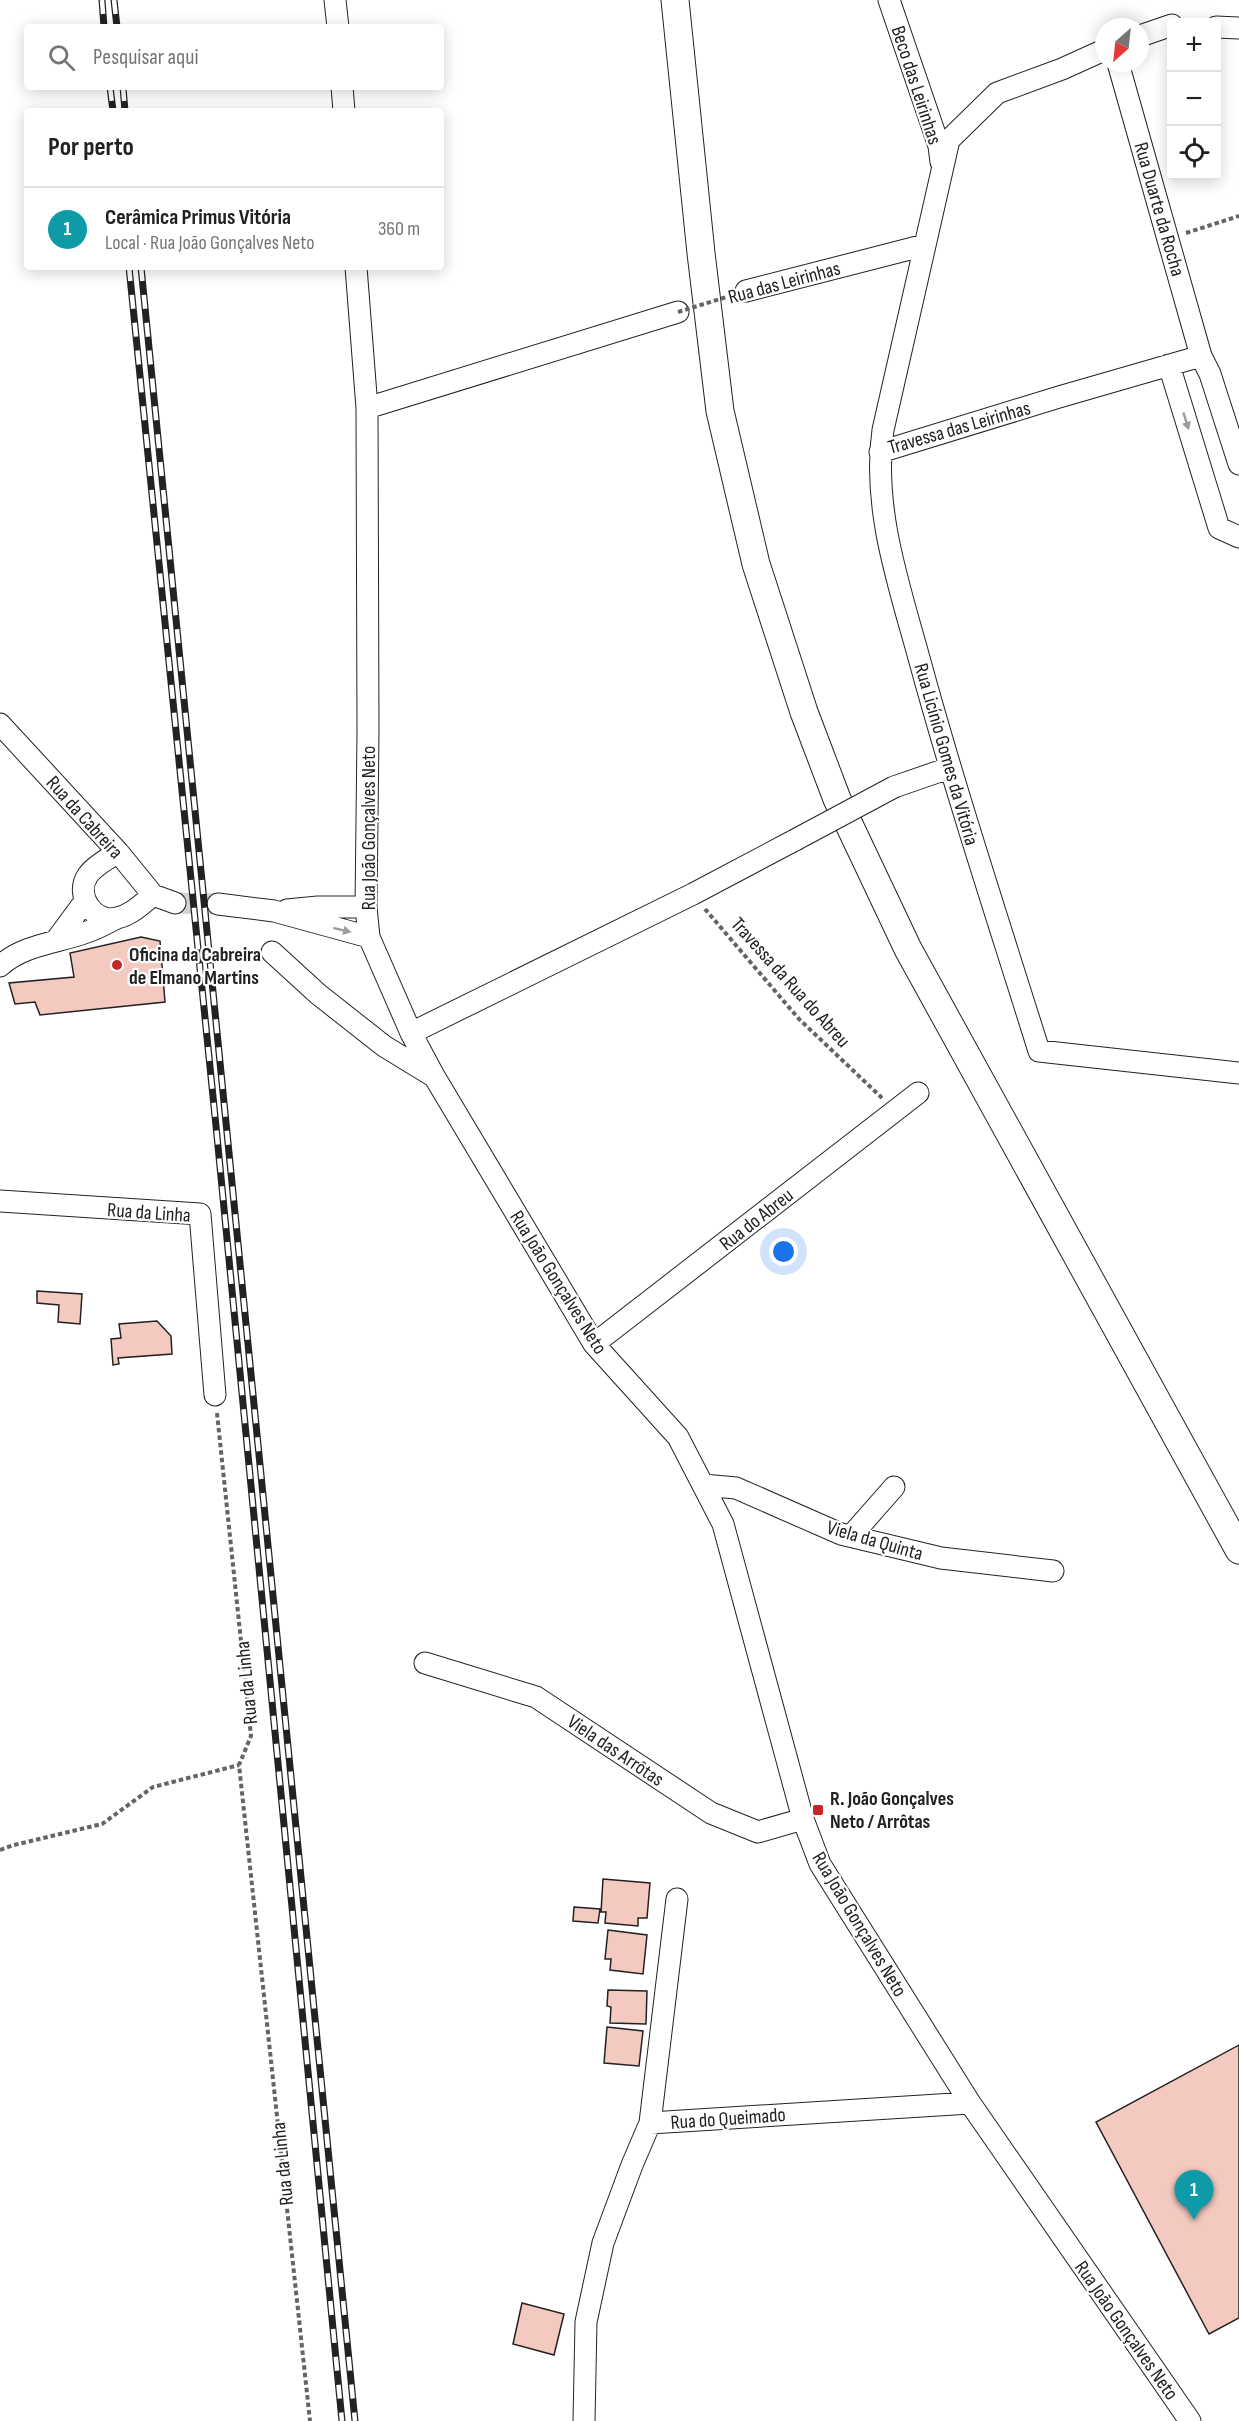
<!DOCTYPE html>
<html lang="pt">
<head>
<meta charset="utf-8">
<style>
  :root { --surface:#fff; --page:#f2f2f2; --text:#202124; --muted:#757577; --line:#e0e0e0; --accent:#ea580c }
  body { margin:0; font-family:"Sofia Sans Condensed",sans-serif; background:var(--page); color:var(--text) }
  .controls { position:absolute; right:18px; top:18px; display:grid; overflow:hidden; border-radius:6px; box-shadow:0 3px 15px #0003 }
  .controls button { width:54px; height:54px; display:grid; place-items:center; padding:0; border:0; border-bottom:2px solid var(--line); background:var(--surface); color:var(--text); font:30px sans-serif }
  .compass { position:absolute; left:1095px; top:18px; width:54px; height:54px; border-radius:50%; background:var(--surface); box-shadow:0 3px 15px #0003; rotate:207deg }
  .you { position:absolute; left:784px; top:1252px; width:21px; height:21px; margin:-15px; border:4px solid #fff; border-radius:50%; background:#1a73e8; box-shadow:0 0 0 9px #1a73e833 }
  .badge { display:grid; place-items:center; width:39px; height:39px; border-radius:50%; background:var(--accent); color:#fff; font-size:20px; font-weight:700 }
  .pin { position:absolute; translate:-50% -50px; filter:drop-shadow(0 2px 3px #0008) }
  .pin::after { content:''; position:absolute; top:32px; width:21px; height:18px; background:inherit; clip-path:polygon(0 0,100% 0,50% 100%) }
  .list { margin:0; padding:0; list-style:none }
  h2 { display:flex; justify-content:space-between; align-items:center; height:78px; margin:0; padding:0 24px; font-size:26px }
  h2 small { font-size:20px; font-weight:400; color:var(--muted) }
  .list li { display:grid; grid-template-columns:39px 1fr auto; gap:18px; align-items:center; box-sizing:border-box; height:84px; padding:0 24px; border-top:2px solid var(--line) }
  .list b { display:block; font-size:22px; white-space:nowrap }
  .list p { margin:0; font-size:20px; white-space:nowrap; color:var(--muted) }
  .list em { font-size:20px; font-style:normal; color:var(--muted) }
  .icon { flex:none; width:33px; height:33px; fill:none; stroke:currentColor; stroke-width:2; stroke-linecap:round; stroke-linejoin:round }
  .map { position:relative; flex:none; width:1239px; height:2421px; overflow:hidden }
  .search { position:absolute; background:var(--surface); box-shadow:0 3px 15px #0003; left:24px; top:24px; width:420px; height:66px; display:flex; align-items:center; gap:15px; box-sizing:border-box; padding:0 21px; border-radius:6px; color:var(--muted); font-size:22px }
  .panel { position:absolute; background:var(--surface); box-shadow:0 3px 15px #0003; left:24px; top:108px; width:420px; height:162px; border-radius:6px }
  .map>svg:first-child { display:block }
  .building { fill:#f3c9c0; stroke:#222; stroke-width:1.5 }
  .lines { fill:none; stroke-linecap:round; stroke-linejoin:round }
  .minor-tunnel { stroke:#d3d3d3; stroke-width:21; stroke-dasharray:21 10; stroke-linecap:butt }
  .minor-casing { stroke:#222; stroke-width:23 }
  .major-casing { stroke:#222; stroke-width:29 }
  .path { stroke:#646464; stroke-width:4; stroke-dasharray:4.5 3; stroke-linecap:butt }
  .minor { stroke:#fff; stroke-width:21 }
  .major { stroke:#fff; stroke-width:27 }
  .rail-casing { stroke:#222; stroke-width:7 }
  .rail { stroke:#fff; stroke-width:4.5; stroke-dasharray:14; stroke-linecap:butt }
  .minor-bridge-casing { stroke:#222; stroke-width:23; stroke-linecap:butt }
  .path-bridge { stroke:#646464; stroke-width:4; stroke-dasharray:4.5 3; stroke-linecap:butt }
  .minor-bridge { stroke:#fff; stroke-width:21 }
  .oneway { fill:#9c9c9c }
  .poi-dot { fill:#c62828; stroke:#fff; stroke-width:2 }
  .labels { text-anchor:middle; stroke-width:4.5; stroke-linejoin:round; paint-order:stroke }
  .street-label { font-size:20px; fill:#222; stroke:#fff }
  .poi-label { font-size:20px; font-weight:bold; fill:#222; stroke:#fff; text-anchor:start }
</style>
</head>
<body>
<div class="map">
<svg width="1239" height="2421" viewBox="0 0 1239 2421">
  <rect width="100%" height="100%" fill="#fff"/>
  <path class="building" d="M141,937L160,941L165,1002L40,1015L35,1002L15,1004L9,983L74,977L70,953Z
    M37,1291L82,1294L80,1324L58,1322L59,1305L37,1303Z
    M157,1321L171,1336L172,1354L118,1358L119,1364L113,1365L111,1339L121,1338L119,1324Z
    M603,1879L650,1883L647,1918H638V1926L605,1923L606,1912H601Z
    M574,1907L600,1909L598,1923L573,1921Z
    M608,1930L647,1935L643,1974L610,1970L611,1959H605Z
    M608,1990L647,1991L646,2024L610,2023L611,2007L607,2006Z
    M607,2027L643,2031L639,2066L604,2063Z
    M1239,2045V2318L1209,2334L1096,2122Z
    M522,2303L564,2314L554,2355L513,2344Z"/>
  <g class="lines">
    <path class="minor-tunnel" d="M175,903L218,904"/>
    <defs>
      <path id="minor" d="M335,0L338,27
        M889,0L939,146L941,162
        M1216,27L1239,28
        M1140,36L1172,25
        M1104,50L1062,69L997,93L949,140L883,430C872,508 899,585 919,658C955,790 998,920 1039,1051L1239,1073
        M1118,63L1201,356L1210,374L1239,464
        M342,87L344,111
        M356,267L367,408L368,732L366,907L369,937L411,1033L434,1076L594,1344L678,1437L723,1524L803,1819L820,1864L970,2103L1190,2421
        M746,291L925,245
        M1169,365L1219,528L1239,537
        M367,408L678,312
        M880,452L1059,397L1201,356
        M0,724L118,852L153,895L175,903
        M894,787L949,768
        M118,852C108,859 95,865 88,875C74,895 94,924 117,918C131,915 142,904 153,895
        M218,904L274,911L369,937
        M287,910L318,907H366
        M57,939L85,901
        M272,952L318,994L384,1046L433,1076
        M0,966C23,945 56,943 84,933C95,930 105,924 115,919
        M411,1033L693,894L795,840
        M0,1201L200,1214L215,1395
        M594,1344L918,1093
        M703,1485L736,1488L841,1534L941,1558L1053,1571
        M851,1536L894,1487
        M425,1663L536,1697L711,1813L758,1832L803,1819
        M650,2123L677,1899
        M584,2421L586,2322L603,2243L632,2165L650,2123L970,2103"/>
      <path id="major" d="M675,0L701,253L720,411L756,564L804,712L837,799L908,949L1239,1550"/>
    </defs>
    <use href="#minor" class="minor-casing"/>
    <use href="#major" class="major-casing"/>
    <path class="path" d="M1186,233L1239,216
      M705,909L799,1019L882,1098
      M217,1413L251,1736L239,1765L310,2421
      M0,1850L14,1845L102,1824L153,1787L239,1765"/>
    <use href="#minor" class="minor"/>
    <use href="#major" class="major"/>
    <defs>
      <path id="rail" d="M102,0L104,27
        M114,0L117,27
        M110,87L113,111
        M123,87L125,111
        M129,267L217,1136L342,2421
        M141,267L355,2421"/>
    </defs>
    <use href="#rail" class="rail-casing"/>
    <use href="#rail" class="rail"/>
    <defs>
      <path id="minor-bridge" d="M795,840L894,787"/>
    </defs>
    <use href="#minor-bridge" class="minor-bridge-casing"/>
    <path class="path-bridge" d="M678,312L746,291"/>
    <use href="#minor-bridge" class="minor-bridge"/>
  </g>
  <defs><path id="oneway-solid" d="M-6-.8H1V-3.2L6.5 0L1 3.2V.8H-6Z" transform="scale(1.5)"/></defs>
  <g class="oneway">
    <use href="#oneway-solid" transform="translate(1186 421) rotate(73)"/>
    <use href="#oneway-solid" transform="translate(342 930) rotate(14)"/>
  </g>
  <g class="poi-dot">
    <circle cx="117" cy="965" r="6"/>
    <rect x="812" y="1804" width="12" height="12" rx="3"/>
  </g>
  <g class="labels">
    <g class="street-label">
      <text transform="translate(917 85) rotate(72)" y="7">Beco das Leirinhas</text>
      <text transform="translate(1160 209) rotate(74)" y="7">Rua Duarte da Rocha</text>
      <text transform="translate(784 282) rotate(-15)" y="7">Rua das Leirinhas</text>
      <text transform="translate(959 427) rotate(-16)" y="7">Travessa das Leirinhas</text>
      <text transform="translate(947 754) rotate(74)" y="7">Rua Licínio Gomes da Vitória</text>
      <text transform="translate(85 817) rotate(48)" y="7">Rua da Cabreira</text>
      <text transform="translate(368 828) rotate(-90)" y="7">Rua João Gonçalves Neto</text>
      <text transform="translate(791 982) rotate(48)" y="7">Travessa da Rua do Abreu</text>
      <text transform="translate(149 1212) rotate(4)" y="7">Rua da Linha</text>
      <text transform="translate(756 1219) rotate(-38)" y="7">Rua do Abreu</text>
      <text transform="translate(559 1282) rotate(58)" y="7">Rua João Gonçalves Neto</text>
      <text transform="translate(875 1540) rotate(16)" y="7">Viela da Quinta</text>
      <text transform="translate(246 1683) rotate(-96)" y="7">Rua da Linha</text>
      <text transform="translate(616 1750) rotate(34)" y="7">Viela das Arrôtas</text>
      <text transform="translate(860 1924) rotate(59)" y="7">Rua João Gonçalves Neto</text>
      <text transform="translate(728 2118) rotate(-4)" y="7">Rua do Queimado</text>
      <text transform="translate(282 2164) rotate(-96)" y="7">Rua da Linha</text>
      <text transform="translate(1127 2330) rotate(55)" y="7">Rua João Gonçalves Neto</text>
    </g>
    <g class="poi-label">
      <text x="129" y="961">Oficina da Cabreira<tspan x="129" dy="23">de Elmano Martins</tspan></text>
      <text x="830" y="1805">R. João Gonçalves<tspan x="830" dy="23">Neto / Arrôtas</tspan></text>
    </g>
  </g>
</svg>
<div class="controls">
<button>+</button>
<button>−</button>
<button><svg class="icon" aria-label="locate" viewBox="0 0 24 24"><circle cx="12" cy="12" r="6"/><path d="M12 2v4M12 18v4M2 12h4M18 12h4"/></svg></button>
</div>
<svg class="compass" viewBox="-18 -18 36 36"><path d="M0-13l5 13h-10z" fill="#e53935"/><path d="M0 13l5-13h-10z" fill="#757577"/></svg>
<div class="you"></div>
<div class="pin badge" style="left:1194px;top:2220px;background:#0f9aa8">1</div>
<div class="search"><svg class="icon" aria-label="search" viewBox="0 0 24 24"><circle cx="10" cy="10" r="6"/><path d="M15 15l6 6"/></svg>Pesquisar aqui</div>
<section class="panel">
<h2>Por perto<small></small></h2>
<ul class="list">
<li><span class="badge" style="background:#0f9aa8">1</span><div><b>Cerâmica Primus Vitória</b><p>Local · Rua João Gonçalves Neto</p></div><em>360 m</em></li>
</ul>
</section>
</div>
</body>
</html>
